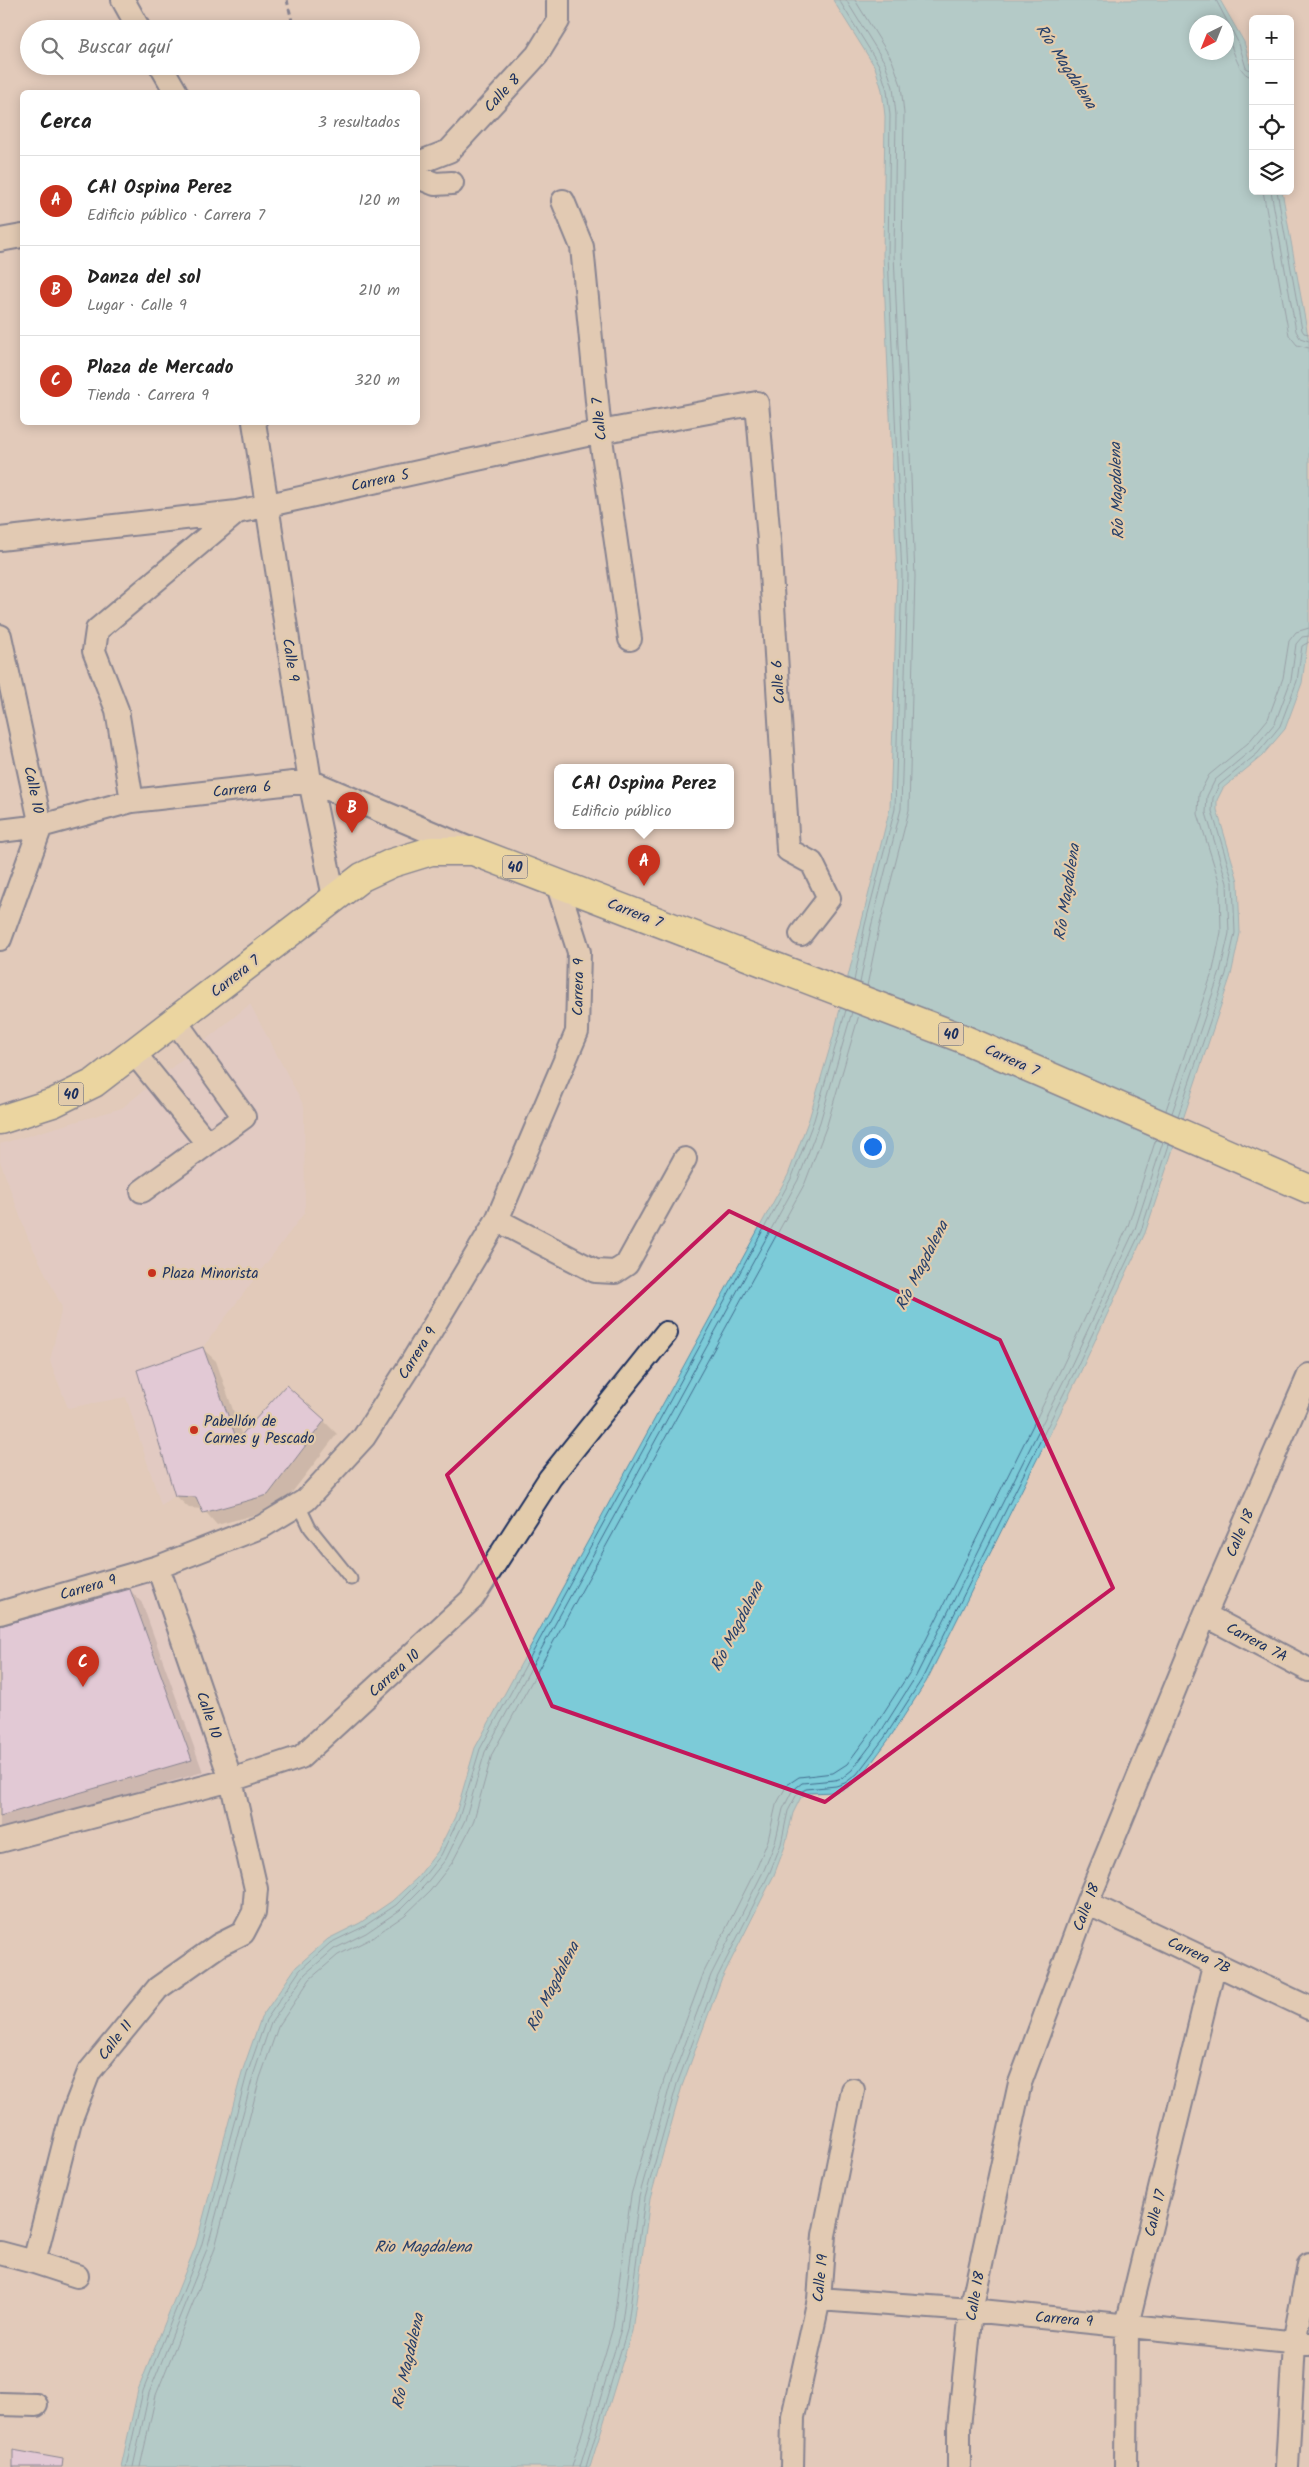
<!DOCTYPE html>
<html lang="es">
<head>
<meta charset="utf-8">
<style>
  :root { --surface:#fff; --page:#f2f2f2; --text:#222; --muted:#767676; --line:#e0e0e0; --accent:#c8321e }
  body { margin:0; font-family:Kalam,sans-serif; background:var(--page); color:var(--text) }
  .controls { position:absolute; right:15px; top:15px; display:grid; overflow:hidden; border-radius:8px; box-shadow:0 2px 12px #0003 }
  .controls button { width:45px; height:45px; display:grid; place-items:center; padding:0; border:0; border-bottom:1px solid var(--line); background:var(--surface); color:var(--text); font:25px sans-serif }
  .compass { position:absolute; left:1189px; top:15px; width:45px; height:45px; border-radius:50%; background:var(--surface); box-shadow:0 2px 12px #0003; rotate:223deg }
  .you { position:absolute; left:872px; top:1146px; width:18px; height:18px; margin:-12px; border:4px solid #fff; border-radius:50%; background:#1a73e8; box-shadow:0 0 0 8px #1a73e833 }
  .badge { display:grid; place-items:center; width:32px; height:32px; border-radius:50%; background:var(--accent); color:#fff; font-size:16px; font-weight:700 }
  .pin { position:absolute; translate:-50% -41px; filter:drop-shadow(0 1px 2px #0008) }
  .pin::after { content:''; position:absolute; top:26px; width:18px; height:15px; background:inherit; clip-path:polygon(0 0,100% 0,50% 100%) }
  .popup { position:absolute; left:554px; top:764px; width:180px; height:65px; box-sizing:border-box; display:grid; place-content:center; border-radius:8px; background:var(--surface); filter:drop-shadow(0 1px 4px #0005); font-size:16px; white-space:nowrap; color:var(--muted) }
  .popup b { font-size:19px; color:var(--text) }
  .popup::after { content:''; position:absolute; left:50%; top:100%; margin-left:-10px; border:10px solid transparent; border-top-color:var(--surface) }
  .list { margin:0; padding:0; list-style:none }
  h2 { display:flex; justify-content:space-between; align-items:center; height:65px; margin:0; padding:0 20px; font-size:21px }
  h2 small { font-size:16px; font-weight:400; color:var(--muted) }
  .list li { display:grid; grid-template-columns:32px 1fr auto; gap:15px; align-items:center; box-sizing:border-box; height:90px; padding:0 20px; border-top:1px solid var(--line) }
  .list b { display:block; font-size:19px; white-space:nowrap }
  .list p { margin:0; font-size:16px; white-space:nowrap; color:var(--muted) }
  .list em { font-size:16px; font-style:normal; color:var(--muted) }
  .icon { flex:none; width:28px; height:28px; fill:none; stroke:currentColor; stroke-width:2; stroke-linecap:round; stroke-linejoin:round }
  .map { position:relative; flex:none; width:1309px; height:2467px; overflow:hidden }
  .search { position:absolute; background:var(--surface); box-shadow:0 2px 12px #0003; left:20px; top:20px; width:400px; height:55px; display:flex; align-items:center; gap:12px; box-sizing:border-box; padding:0 18px; border-radius:28px; color:var(--muted); font-size:19px }
  .panel { position:absolute; background:var(--surface); box-shadow:0 2px 12px #0003; left:20px; top:90px; width:400px; height:335px; border-radius:8px }
  .map>svg:first-child { display:block }
  .built { fill:#e2c9cc }
  .water { fill:#7ccbd8; stroke:#558da7; fill-rule:evenodd }
  .shadow { fill:#0003 }
  .lines { fill:none; stroke-linecap:round; stroke-linejoin:round }
  .shore { stroke:#426d8f; stroke-width:1 }
  .building { fill:#e3c7f5; stroke:#1b2f5e }
  .lane-casing { stroke:#1b2f5e; stroke-width:15 }
  .street-casing { stroke:#1b2f5e; stroke-width:26 }
  .primary-casing { stroke:#1b2f5e; stroke-width:31 }
  .path { stroke:#1b2f5e; stroke-width:3; stroke-dasharray:5 4; stroke-linecap:butt }
  .lane { stroke:#e2cbab; stroke-width:11 }
  .street { stroke:#e2cbab; stroke-width:22 }
  .primary { stroke:#f5e382; stroke-width:28 }
  .marked { fill:none; stroke:#c2185b; stroke-width:4; stroke-linejoin:round }
  .poi-dot { fill:#c8321e; stroke:#e2cbab; stroke-width:2 }
  .labels { text-anchor:middle; stroke-width:4.5; stroke-linejoin:round; paint-order:stroke }
  .shield { fill:#e2cbab; stroke:#575e75; stroke-width:1 }
  .shield-label { font-size:14px; font-weight:bold; fill:#1b2f5e }
  .street-label { font-size:15px; fill:#1b2f5e; stroke:#e2cbab }
  .poi-label { font-size:15px; fill:#1b2f5e; stroke:#e2cbab; text-anchor:start }
  .water-label { font-size:16px; font-style:italic; fill:#253f6a; stroke:#e2cbab }
</style>
</head>
<body>
<div class="map">
<svg width="1309" height="2467" viewBox="0 0 1309 2467">
  <rect width="100%" height="100%" fill="#e2caba"/>
  <filter id="ink" filterUnits="userSpaceOnUse"><feTurbulence type="fractalNoise" baseFrequency=".02" numOctaves="2"/><feDisplacementMap in="SourceGraphic" scale="10" xChannelSelector="R" yChannelSelector="G"/><feConvolveMatrix kernelMatrix="1 2 1 2 8 2 1 2 1" color-interpolation-filters="sRGB"/></filter>
  <g filter="url(#ink)">
    <path class="built" d="M250,1004L304,1106L305,1212L203,1347L138,1370L175,1496L161,1505L126,1397L68,1408L50,1361L62,1307L28,1238L0,1161V1144L122,1108Z
      M158,1567L215,1777L0,1828V1609Z"/>
    <path class="water" d="M833,0H1220L1244,42L1253,74V191H1282L1309,342V630L1302,683L1285,729L1262,756L1223,788L1217,800V810L1238,881L1240,933L1231,975L1145,1233L1079,1375L926,1682L889,1739L861,1777L848,1788L836,1792L808,1793L801,1797L793,1813L785,1846L774,1875L721,1980L682,2086L650,2199L632,2331L590,2467H121L138,2390L196,2245L242,2072L261,2018L296,1967L328,1939L360,1923L392,1901L417,1878L438,1851L455,1817L475,1748L788,1175L809,1119L833,1037L890,808L893,724L897,576L883,255L885,116L882,90L875,67ZM1196,22H1226V52H1196Z"/>
    <path class="shadow" d="M203,1349L216,1361L242,1436L324,1421L337,1434L280,1508L217,1525L203,1509L189,1508L176,1496Z
      M130,1590L142,1603L203,1772L0,1832V1627Z"/>
    <g class="lines">
      <path class="shore" d="M839,0L879,65L887,90L890,115L888,255L902,576L895,809L865,925L854,981
        M846,0L885,63L893,87L896,115L894,254L908,576L901,809L871,927L860,983
        M855,0L892,60L901,85L904,114L902,254L915,576L909,810L879,928L867,986
        M1216,0L1239,44L1246,68L1253,71
        M1226,34C1234,47 1237,76 1253,77
        M1263,191L1289,335L1297,345L1309,348
        M1271,191L1296,331L1300,338L1309,341
        M1277,191L1302,330L1304,333L1309,334
        M1166,1110L1213,970L1221,932L1220,884L1198,814L1199,794L1209,775L1248,743L1268,719L1283,678L1289,641L1296,632L1309,628
        M1172,1113L1220,972L1229,933L1227,883L1206,813L1207,796L1215,780L1254,748L1275,723L1291,680L1296,644L1302,637L1309,636
        M1178,1116L1226,974L1235,933L1233,882L1212,811L1213,798L1219,785L1258,753L1280,726L1297,681L1302,646L1309,642
        M126,2467L143,2391L201,2247L247,2074L266,2020L300,1970L330,1943L363,1927L396,1905L420,1881L441,1855L459,1818L480,1749L792,1177L814,1120L846,1010
        M133,2467L149,2393L207,2249L253,2076L271,2023L305,1974L334,1949L366,1933L400,1910L425,1885L446,1859L465,1820L485,1752L798,1180L820,1122L852,1012
        M140,2467L156,2395L214,2251L260,2078L278,2027L310,1979L338,1955L370,1939L405,1915L430,1891L452,1863L473,1823L492,1754L805,1183L827,1125L859,1015
        M572,2467L613,2327L631,2195L664,2080L704,1972L757,1867L768,1840L776,1805L787,1785L799,1777L833,1773L847,1764L873,1729L910,1672L1062,1367L1128,1226L1156,1139
        M580,2467L621,2329L639,2197L671,2082L711,1975L764,1870L775,1843L783,1809L792,1791L802,1783L835,1780L842,1778L852,1770L880,1733L916,1676L1069,1370L1135,1229L1163,1142
        M586,2467L627,2330L645,2198L677,2084L717,1978L770,1872L781,1844L788,1811L797,1794L806,1789L836,1786L845,1783L857,1774L885,1737L922,1679L1074,1373L1141,1231L1169,1145"/>
    </g>
    <path class="building" d="M203,1347L237,1440L286,1385L325,1420L268,1495L203,1513L196,1497L175,1496L137,1370Z
      M130,1589L192,1760L0,1816V1626Z
      M13,2450L63,2459L62,2467H13Z"/>
    <g class="lines">
      <defs>
        <path id="lane" d="M299,1505L310,1528L351,1579"/>
        <path id="street" d="M123,0L139,29
          M161,66L176,92
          M418,163L449,151L537,55L558,21V0
          M418,177L435,184L452,183
          M563,201L582,247L600,432L630,639
          M0,240L22,236
          M254,422L310,781L334,897
          M0,539L237,512L600,432L757,403L769,540L788,850L812,863L829,898L801,934
          M0,636L41,826L0,939
          M132,801L117,710L94,651L97,630L237,512
          M0,831L41,826L132,801L310,781L470,849
          M135,1054L207,1143
          M142,1191L244,1117L176,1022
          M497,1220L595,1271L615,1272L627,1264L685,1159
          M0,1613L158,1567L263,1526L306,1500L364,1437L412,1362L497,1220L577,1032L579,952L557,883
          M1205,1615L1309,1670
          M0,1841L231,1780L301,1757L472,1599L550,1478L666,1333
          M1087,1903L1309,2008
          M0,2253L34,2262L77,2276
          M34,2262L70,2121L89,2072L158,1988L219,1945L243,1933L254,1912L256,1889L231,1780L158,1567
          M819,2299L971,2310L1309,2344
          M0,2404L36,2405
          M792,2467L793,2417L819,2299L824,2235L853,2090
          M959,2467V2427L971,2310L1020,2083L1087,1903L1205,1615L1309,1375
          M1126,2467L1127,2325L1215,1962
          M1287,2467L1294,2343L1309,2264"/>
        <path id="primary" d="M0,1120L53,1103L94,1083L362,877L392,863L431,851H473L961,1038L1309,1189"/>
      </defs>
      <use href="#lane" class="lane-casing"/>
      <use href="#street" class="street-casing"/>
      <use href="#primary" class="primary-casing"/>
      <path class="path" d="M287,0L292,21L300,29"/>
      <use href="#lane" class="lane"/>
      <use href="#street" class="street"/>
      <use href="#primary" class="primary"/>
    </g>
  </g>
  <path d="M0 0H1309V2467H0ZM729,1211L1000,1340L1113,1588L825,1802L552,1706L447,1475Z" fill="#e2caba" fill-opacity=".55" fill-rule="evenodd"/>
  <path class="marked" d="M729,1211L1000,1340L1113,1588L825,1802L552,1706L447,1475Z"/>
  <g class="poi-dot">
    <circle cx="152" cy="1273" r="5"/>
    <circle cx="194" cy="1430" r="5"/>
  </g>
  <g class="labels">
    <g class="shield">
      <rect x="502.5" y="855.5" width="25" height="23" rx="4"/>
      <rect x="938.5" y="1022.5" width="25" height="23" rx="4"/>
      <rect x="58.5" y="1082.5" width="25" height="23" rx="4"/>
    </g>
    <g class="shield-label">
      <text x="515" y="872">40</text>
      <text x="951" y="1039">40</text>
      <text x="71" y="1099">40</text>
    </g>
    <g class="street-label">
      <text transform="translate(502 93) rotate(-47)" y="5">Calle 8</text>
      <text transform="translate(599 419) rotate(-96)" y="5">Calle 7</text>
      <text transform="translate(380 480) rotate(-12)" y="5">Carrera 5</text>
      <text transform="translate(291 660) rotate(81)" y="5">Calle 9</text>
      <text transform="translate(778 682) rotate(-94)" y="5">Calle 6</text>
      <text transform="translate(242 789) rotate(-6)" y="5">Carrera 6</text>
      <text transform="translate(34 790) rotate(78)" y="5">Calle 10</text>
      <text transform="translate(635 913) rotate(21)" y="5">Carrera 7</text>
      <text transform="translate(235 976) rotate(-38)" y="5">Carrera 7</text>
      <text transform="translate(578 987) rotate(-89)" y="5">Carrera 9</text>
      <text transform="translate(1012 1060) rotate(24)" y="5">Carrera 7</text>
      <text transform="translate(417 1353) rotate(-58)" y="5">Carrera 9</text>
      <text transform="translate(1240 1533) rotate(-67)" y="5">Calle 18</text>
      <text transform="translate(88 1587) rotate(-16)" y="5">Carrera 9</text>
      <text transform="translate(1257 1642) rotate(28)" y="5">Carrera 7A</text>
      <text transform="translate(394 1673) rotate(-42)" y="5">Carrera 10</text>
      <text transform="translate(209 1715) rotate(71)" y="5">Calle 10</text>
      <text transform="translate(1086 1907) rotate(-69)" y="5">Calle 18</text>
      <text transform="translate(1199 1955) rotate(25)" y="5">Carrera 7B</text>
      <text transform="translate(115 2040) rotate(-52)" y="5">Calle 11</text>
      <text transform="translate(1155 2213) rotate(-76)" y="5">Calle 17</text>
      <text transform="translate(820 2278) rotate(-84)" y="5">Calle 19</text>
      <text transform="translate(975 2296) rotate(-80)" y="5">Calle 18</text>
      <text transform="translate(1064 2319) rotate(5)" y="5">Carrera 9</text>
    </g>
    <g class="poi-label">
      <text x="162" y="1278">Plaza Minorista</text>
      <text x="204" y="1426">Pabellón de<tspan x="204" dy="17">Carnes y Pescado</tspan></text>
    </g>
    <g class="water-label">
      <text transform="translate(1067 66) rotate(57)" y="6">Río Magdalena</text>
      <text transform="translate(1116 491) rotate(-92)" y="6">Río Magdalena</text>
      <text transform="translate(1066 892) rotate(-81)" y="6">Río Magdalena</text>
      <text transform="translate(921 1265) rotate(-63)" y="6">Río Magdalena</text>
      <text transform="translate(736 1626) rotate(-63)" y="6">Río Magdalena</text>
      <text transform="translate(552 1986) rotate(-63)" y="6">Río Magdalena</text>
      <text x="423" y="2252">Rio Magdalena</text>
      <text transform="translate(407 2361) rotate(-77)" y="6">Río Magdalena</text>
    </g>
  </g>
</svg>
<div class="controls">
<button>+</button>
<button>−</button>
<button><svg class="icon" aria-label="locate" viewBox="0 0 24 24"><circle cx="12" cy="12" r="6"/><path d="M12 2v4M12 18v4M2 12h4M18 12h4"/></svg></button>
<button><svg class="icon" aria-label="layers" viewBox="0 0 24 24"><path d="M12 4l9 5-9 5-9-5zM3 14l9 5 9-5"/></svg></button>
</div>
<svg class="compass" viewBox="-18 -18 36 36"><path d="M0-13l5 13h-10z" fill="#e53935"/><path d="M0 13l5-13h-10z" fill="#767676"/></svg>
<div class="you"></div>
<div class="pin badge" style="left:644px;top:886px">A</div>
<div class="popup"><b>CAI Ospina Perez</b>Edificio público</div>
<div class="pin badge" style="left:352px;top:833px">B</div>
<div class="pin badge" style="left:83px;top:1687px">C</div>
<div class="search"><svg class="icon" aria-label="search" viewBox="0 0 24 24"><circle cx="10" cy="10" r="6"/><path d="M15 15l6 6"/></svg>Buscar aquí</div>
<section class="panel">
<h2>Cerca<small>3 resultados</small></h2>
<ul class="list">
<li><span class="badge">A</span><div><b>CAI Ospina Perez</b><p>Edificio público · Carrera 7</p></div><em>120 m</em></li>
<li><span class="badge">B</span><div><b>Danza del sol</b><p>Lugar · Calle 9</p></div><em>210 m</em></li>
<li><span class="badge">C</span><div><b>Plaza de Mercado</b><p>Tienda · Carrera 9</p></div><em>320 m</em></li>
</ul>
</section>
</div>
</body>
</html>
